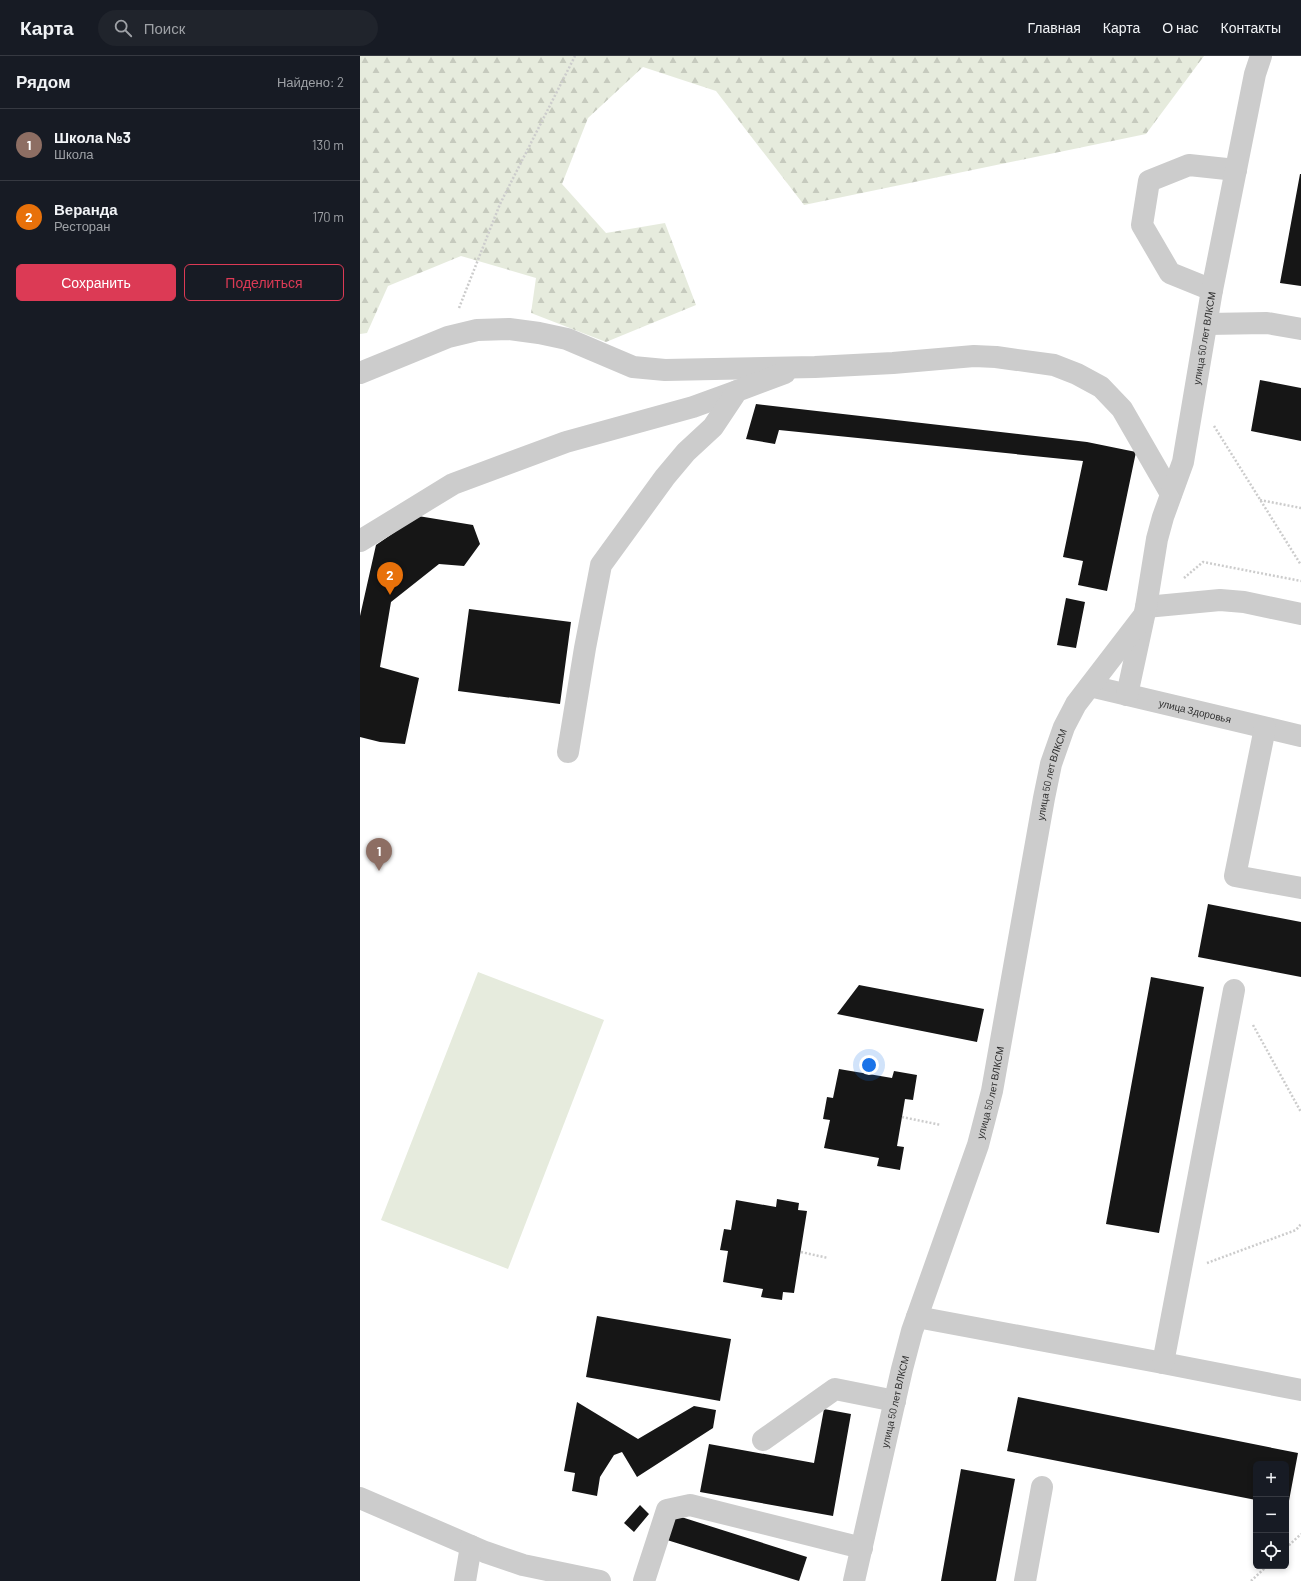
<!DOCTYPE html>
<html lang="ru">
<head>
<meta charset="utf-8">
<style>
  :root { --surface:#171b24; --page:#20242c; --text:#f1f3f6; --muted:#9ea1a6; --line:#363941; --accent:#dc3a55 }
  body { margin:0; font-family:Barlow,sans-serif; background:var(--page); color:var(--text) }
  .controls { position:absolute; right:12px; bottom:12px; display:grid; overflow:hidden; border-radius:6px; box-shadow:0 2px 6px #0003 }
  .controls button { width:36px; height:36px; display:grid; place-items:center; padding:0; border:0; border-bottom:1px solid var(--line); background:var(--surface); color:var(--text); font:20px sans-serif }
  .you { position:absolute; left:509px; top:1009px; width:14px; height:14px; margin:-10px; border:3px solid #fff; border-radius:50%; background:#1a73e8; box-shadow:0 0 0 6px #1a73e833 }
  .badge { display:grid; place-items:center; width:26px; height:26px; border-radius:50%; background:var(--accent); color:#fff; font-size:13px; font-weight:700 }
  .pin { position:absolute; translate:-50% -33px; filter:drop-shadow(0 1px 2px #0008) }
  .pin::after { content:''; position:absolute; top:21px; width:14px; height:12px; background:inherit; clip-path:polygon(0 0,100% 0,50% 100%) }
  .list { margin:0; padding:0; list-style:none }
  h2 { display:flex; justify-content:space-between; align-items:center; height:52px; margin:0; padding:0 16px; font-size:17px }
  h2 small { font-size:13px; font-weight:400; color:var(--muted) }
  .list li { display:grid; grid-template-columns:26px 1fr auto; gap:12px; align-items:center; box-sizing:border-box; height:72px; padding:0 16px; border-top:1px solid var(--line) }
  .list b { display:block; font-size:15px; white-space:nowrap }
  .list p { margin:0; font-size:13px; white-space:nowrap; color:var(--muted) }
  .list em { font-size:13px; font-style:normal; color:var(--muted) }
  .actions { display:flex; gap:8px; padding:12px 16px }
  .actions a { flex:1; padding:9px 0; border:1px solid var(--accent); border-radius:6px; text-align:center; font-size:14px; color:var(--accent) }
  .actions .main { background:var(--accent); color:#fff }
  .icon { flex:none; width:22px; height:22px; fill:none; stroke:currentColor; stroke-width:2; stroke-linecap:round; stroke-linejoin:round }
  .map { position:relative; flex:none; width:941px; height:1525px; overflow:hidden }
  header { display:flex; align-items:center; gap:24px; box-sizing:border-box; height:56px; padding:0 20px; background:var(--surface); border-bottom:1px solid var(--line) }
  header strong { font-size:19px }
  nav { display:flex; gap:22px; margin-inline-start:auto; font-size:14px }
  .search { width:280px; height:36px; background:var(--page); display:flex; align-items:center; gap:10px; box-sizing:border-box; padding:0 14px; border-radius:22px; color:var(--muted); font-size:15px }
  main { display:flex }
  aside { flex:1; background:var(--surface) }
  .map>svg:first-child { display:block }
  .forest { fill:url(#forest-firs) }
  .park { fill:#e6ebdd }
  .building { fill:#161616 }
  .lines { fill:none; stroke-linecap:round; stroke-linejoin:round }
  .path { stroke:#ccc; stroke-width:2.5; stroke-dasharray:2 2; stroke-linecap:butt }
  .minor { stroke:#ccc; stroke-width:22 }
  .labels { text-anchor:middle; stroke-width:4; stroke-linejoin:round; paint-order:stroke }
  .street-label { font-size:10px; fill:#2f2f2f; stroke:#fff }
</style>
</head>
<body>
<header>
<strong>Карта</strong>
<div class="search"><svg class="icon" aria-label="search" viewBox="0 0 24 24"><circle cx="10" cy="10" r="6"/><path d="M15 15l6 6"/></svg>Поиск</div>
<nav><a>Главная</a><a>Карта</a><a>О нас</a><a>Контакты</a></nav>
</header>
<main>
<aside>
<h2>Рядом<small>Найдено: 2</small></h2>
<ul class="list">
<li><span class="badge" style="background:#8d6e63">1</span><div><b>Школа №3</b><p>Школа</p></div><em>130 m</em></li>
<li><span class="badge" style="background:#e8710a">2</span><div><b>Веранда</b><p>Ресторан</p></div><em>170 m</em></li>
</ul>
<div class="actions"><a class="main">Сохранить</a><a>Поделиться</a></div>
</aside>
<div class="map">
<svg width="941" height="1525" viewBox="0 0 941 1525">
  <defs>
    <pattern id="forest-firs" width="22" height="20" patternUnits="userSpaceOnUse"><rect width="22" height="20" fill="#e6ebdd"/><path d="M5 1l3.5 6h-7zM16 11l3.5 6h-7z" fill="#c6cabe"/></pattern>
  </defs>
  <rect width="100%" height="100%" fill="#fff"/>
  <path class="forest" d="M0,0H844L786,78L444,149L356,35L283,11L228,62L202,128L246,177L305,167L336,249L246,286L171,257L176,222L101,200L28,230L7,277L0,278Z"/>
  <path class="park" d="M118,916L244,964L148,1213L21,1164Z"/>
  <path class="building" d="M940,118H941V230L920,227Z
    M900,324L941,332V385L891,375Z
    M396,348L727,386L776,396L747,535L718,529L723,505L703,501L723,405L419,374L415,388L386,383Z
    M58,460L113,469L120,488L104,510L79,508L31,546L20,611L59,622L45,688L20,686L0,681V560L16,489Z
    M706,542L725,546L716,592L697,589Z
    M109,553L211,566L200,648L98,635Z
    M848,848L941,866V921L838,901Z
    M791,921L844,931L799,1177L746,1168Z
    M499,929L624,953L617,986L477,958Z
    M479,1013L532,1022L534,1015L557,1019L553,1044L545,1043L542,1061L537,1090L544,1091L540,1114L517,1110L519,1102L464,1092L470,1064L463,1063L467,1041L473,1042Z
    M417,1143L439,1147L438,1154L447,1155L434,1237L423,1236L422,1244L401,1241L403,1233L363,1226L368,1195L360,1194L364,1173L371,1174L376,1144L416,1151Z
    M237,1260L371,1283L360,1345L226,1321Z
    M658,1341L938,1397L928,1450H926V1408H896V1444L647,1395Z
    M217,1346L278,1383L334,1350L356,1354L353,1372L277,1421L262,1396L254,1399L240,1421L237,1440L212,1435L215,1417L204,1415Z
    M464,1353L491,1358L473,1460L340,1436L349,1388L454,1407Z
    M601,1413L655,1423L636,1525H581Z
    M280,1449L289,1458L274,1476L264,1467Z
    M315,1459L447,1501L439,1525L307,1484Z"/>
  <g class="lines">
    <path class="path" d="M99,252L140,148L215,0
      M854,370L941,509
      M900,444L941,452
      M824,522L843,506L941,525
      M893,969L941,1056
      M542,1061L581,1069
      M441,1196L468,1202
      M847,1207L936,1174L941,1168
      M926,1492L941,1478
      M891,1525L907,1510"/>
    <g class="minor">
      <path d="M852,234L810,217L782,169L789,125L829,109L876,114"/>
      <path d="M847,268L907,267L941,273"/>
      <path d="M0,317L88,281L117,274L149,273L179,277L207,283L273,311L305,314L455,311L533,307L614,300L636,301L694,309L717,318L741,331L762,353L811,438"/>
      <path d="M0,485L93,428L206,386L333,351L377,335"/>
      <path d="M786,551L860,544L884,546L941,558"/>
      <path id="s1" d="M730,630L941,680"/>
      <path id="s2" d="M767,639L786,551L797,483L803,461L823,406L852,234L895,18L901,0"/>
      <path d="M905,672L875,820L941,832"/>
      <path d="M208,696L225,592L241,509L305,421L326,396L353,371L377,335L425,317"/>
      <path d="M557,1261L803,1307L941,1334"/>
      <path d="M803,1307L874,934"/>
      <path d="M403,1384L475,1333L535,1345"/>
      <path d="M0,1442L125,1496L163,1509L240,1525"/>
      <path d="M105,1525L111,1490"/>
      <path d="M284,1525L307,1454L330,1449L502,1492"/>
      <path id="s3" d="M494,1525L542,1313L552,1275L618,1089L632,1035L684,742L691,708L704,671L716,648L782,562"/>
      <path d="M665,1525L682,1431"/>
    </g>
  </g>
  <g class="labels">
    <g class="street-label">
      <text dy="4" stroke="none"><textPath href="#s2" startOffset="366">улица 50 лет ВЛКСМ</textPath></text>
      <text dy="4" stroke="none"><textPath href="#s1" startOffset="108">улица Здоровья</textPath></text>
      <text dy="4" stroke="none"><textPath href="#s3" startOffset="832">улица 50 лет ВЛКСМ</textPath></text>
      <text dy="4" stroke="none"><textPath href="#s3" startOffset="508">улица 50 лет ВЛКСМ</textPath></text>
      <text dy="4" stroke="none"><textPath href="#s3" startOffset="184">улица 50 лет ВЛКСМ</textPath></text>
    </g>
  </g>
</svg>
<div class="controls">
<button>+</button>
<button>−</button>
<button><svg class="icon" aria-label="locate" viewBox="0 0 24 24"><circle cx="12" cy="12" r="6"/><path d="M12 2v4M12 18v4M2 12h4M18 12h4"/></svg></button>
</div>
<div class="you"></div>
<div class="pin badge" style="left:19px;top:815px;background:#8d6e63">1</div>
<div class="pin badge" style="left:30px;top:539px;background:#e8710a">2</div>
</div>
</main>
</body>
</html>
